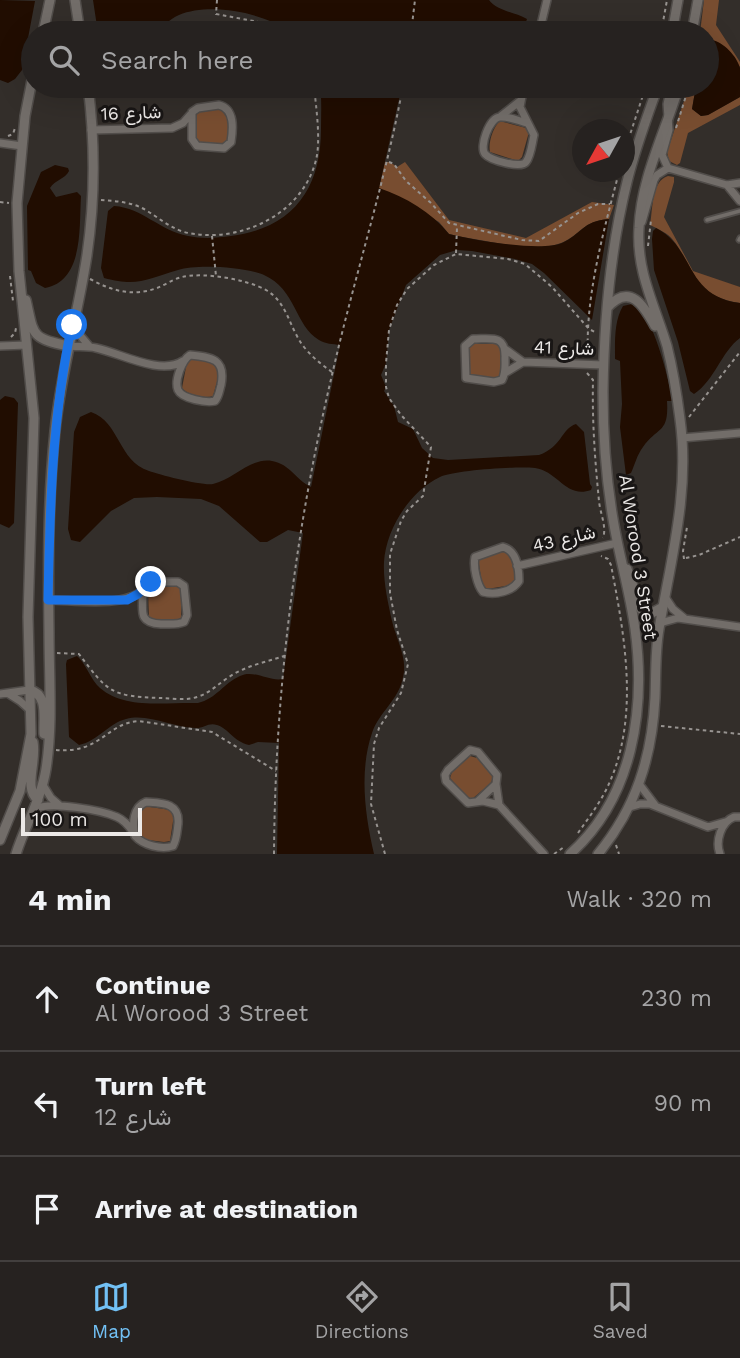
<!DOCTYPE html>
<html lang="en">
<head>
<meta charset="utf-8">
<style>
  :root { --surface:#262220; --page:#322f2d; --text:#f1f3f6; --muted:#a4a4a5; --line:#423f3e; --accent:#72c1f5 }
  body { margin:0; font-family:"Work Sans",Vazirmatn,sans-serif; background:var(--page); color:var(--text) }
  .compass { position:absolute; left:572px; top:119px; width:63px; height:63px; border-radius:50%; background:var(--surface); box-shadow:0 7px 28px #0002; rotate:230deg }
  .scale { position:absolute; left:21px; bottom:18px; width:121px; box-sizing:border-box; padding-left:7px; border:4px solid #ece9e7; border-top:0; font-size:19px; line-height:24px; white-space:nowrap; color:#ece9e7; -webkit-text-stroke:5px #191615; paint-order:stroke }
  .stop { position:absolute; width:21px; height:21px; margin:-16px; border:5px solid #1a73e8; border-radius:50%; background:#fff }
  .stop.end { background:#1a73e8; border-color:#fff; box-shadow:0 2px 7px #0008 }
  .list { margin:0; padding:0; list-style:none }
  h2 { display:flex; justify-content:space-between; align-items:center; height:91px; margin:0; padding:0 28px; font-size:30px }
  h2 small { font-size:23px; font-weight:400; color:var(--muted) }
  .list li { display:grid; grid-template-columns:46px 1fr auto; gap:21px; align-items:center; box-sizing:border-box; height:105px; padding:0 28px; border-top:2px solid var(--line) }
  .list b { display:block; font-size:26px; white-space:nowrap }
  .list p { margin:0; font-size:23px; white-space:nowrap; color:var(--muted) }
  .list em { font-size:23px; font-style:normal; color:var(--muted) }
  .icon { flex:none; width:38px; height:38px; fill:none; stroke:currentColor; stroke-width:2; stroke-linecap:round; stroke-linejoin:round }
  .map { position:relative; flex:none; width:740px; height:854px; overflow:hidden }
  .search { position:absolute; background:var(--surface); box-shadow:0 7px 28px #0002; left:21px; right:21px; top:21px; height:77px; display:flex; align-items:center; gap:18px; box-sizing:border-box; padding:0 24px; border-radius:38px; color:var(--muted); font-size:26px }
  .sheet { height:406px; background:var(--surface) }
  nav { display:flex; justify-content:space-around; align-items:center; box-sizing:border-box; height:98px; border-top:2px solid var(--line); background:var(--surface); font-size:19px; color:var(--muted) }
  nav a { display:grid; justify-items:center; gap:4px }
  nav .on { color:var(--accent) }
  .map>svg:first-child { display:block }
  .green { fill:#784d30 }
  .water { fill:#210d01 }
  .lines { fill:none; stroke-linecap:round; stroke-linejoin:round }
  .service-casing { stroke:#514d4a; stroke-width:7 }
  .minor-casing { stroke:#514d4a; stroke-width:10 }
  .tertiary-casing { stroke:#514d4a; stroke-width:12 }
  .path { stroke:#979390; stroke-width:2; stroke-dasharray:3.5 3.5; stroke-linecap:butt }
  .service { stroke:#726d69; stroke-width:3.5 }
  .minor { stroke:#726d69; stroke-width:7 }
  .tertiary { stroke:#726d69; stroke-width:9 }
  .route { stroke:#1a73e8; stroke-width:9 }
  .labels { text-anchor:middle; stroke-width:6; stroke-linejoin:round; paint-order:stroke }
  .street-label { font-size:18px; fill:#ece9e7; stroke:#191615 }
</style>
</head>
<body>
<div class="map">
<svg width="740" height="854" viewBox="0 0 740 854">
  <rect width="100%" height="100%" fill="#332e2a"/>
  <path class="green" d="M704,0H719L716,25L740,62V67L727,49L712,40L707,46V33H700Z
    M689,86H696L692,109L701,116L708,115L740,97V105L688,133L680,163L677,165L669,161L667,152Z
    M223,109L229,115L230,139L223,144H199L195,138V113L201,110Z
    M500,121L526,128L529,132L522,157L518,161L490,152C488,143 493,127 500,121Z
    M385,162H390L397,167L405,162L449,220L526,238L592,202L614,205L609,219C582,221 581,235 561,243C536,253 489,241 462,237L449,234L439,222L379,188Z
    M668,176L674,177V182L664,217L693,271L740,287V303C693,296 697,271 673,240C668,233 658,229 650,225C653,210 651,181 668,176Z
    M471,344H496L501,347L502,373L498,378H473L468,374L467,348Z
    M191,358L216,364L220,371L213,396C204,399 188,395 182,388L187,362Z
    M504,551L512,556L516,581L511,585L487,589L482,584L478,558L483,555Z
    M151,586H177L182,589L181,618C173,622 156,622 149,617L148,591Z
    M470,756L477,758L493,777L491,783L472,799L467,798L450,778L452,772Z
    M143,806L171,810L174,815L170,841L164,842L140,839C136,830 137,814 143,806Z"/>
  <path class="water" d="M0,0L35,1L22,70L15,79L8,83L0,80Z
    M93,0H489C497,11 515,12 527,19L522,33H292C265,13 211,2 179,15C169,19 161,29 152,33C141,37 111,33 98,33Z
    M712,40C723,42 737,56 740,68C740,76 740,88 740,97L708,115L701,116L692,109L696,86H707V46Z
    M320,86H402L379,188C406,197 431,212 449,234C473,240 541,252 562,243C582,234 582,221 609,219L592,320L544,273L532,264L515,259L472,251L457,250L440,255L406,285L389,330L386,363L381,375L386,387L384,391L394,406L398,422L413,429L422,448L433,458L448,460L539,455C562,447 561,429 576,424L584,432L590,484L592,487L591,490C566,499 558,471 535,468C519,466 454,470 440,477C410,491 386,529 384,562C383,581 388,603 392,621C396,639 408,658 403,677C399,700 379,712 372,733C359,771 365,816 374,854H277L279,743L258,742L249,745C233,741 229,729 217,725C209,722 204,728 196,728C173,728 149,713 126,719C109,723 98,741 79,745L69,737L66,664L67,660L77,656C87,665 90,679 100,688C125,710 168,702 198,703C216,699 224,683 240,676C253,669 269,682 283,679L303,533L288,530L267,542H260L219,506L201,499L157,497L134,498L111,511L80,542L71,540L68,529L74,432L80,417L91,412C120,422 118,461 149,471C160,475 203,486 213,484C233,480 251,457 272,461C290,464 296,480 311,487L340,345C333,344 325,344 319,340C295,326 296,289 264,275C245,267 197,264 178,270C147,279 138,287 104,278L101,268L108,211L114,206C143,208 160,231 188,236C202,239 217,238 231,236C293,228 321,189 321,129C321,115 322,100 320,86Z
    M55,165L68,168L69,171C65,179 55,180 50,188L56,197L77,192L81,196C79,227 84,281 45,288L36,283L31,271L28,270L27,206L41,172Z
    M656,228C695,247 684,296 740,303V338C721,352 715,380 694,394L690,391L678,342L654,270L652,239L653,231Z
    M632,304C655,316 667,376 673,401H667C669,434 658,426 643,447C637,455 635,464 631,473L626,475L620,427L622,404L620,361L615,359C615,341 614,321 623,306Z
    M5,396L14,398L18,403L14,523L9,528L0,524V400Z"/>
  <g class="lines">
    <defs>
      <path id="service" d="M707,220L740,211
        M739,240L740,238"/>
      <path id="minor" d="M539,33L547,0
        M524,86L520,107L534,135C532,143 531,156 526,162C521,169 490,160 485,154C479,147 489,118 500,117C508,116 519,121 527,123
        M671,86L667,104L669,130L662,155L668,168L727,185L740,183
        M219,105C235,109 233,129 231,142L224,148L197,146L192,139V112L198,108Z
        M501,116L520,101
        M91,130L172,128L183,123L190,115
        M0,143L22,146
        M727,185L740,201
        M642,222L654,180L657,175L668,168
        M73,327L90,347
        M473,339C491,339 506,334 505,358C505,366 506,373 502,380L494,382L466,378L465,346Z
        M0,346L27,345
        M68,346C77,347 87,346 96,348C120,353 161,376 183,361
        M505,349L523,362
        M190,355C212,357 226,359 221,385C219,392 219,396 215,401C207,403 182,399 178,390C174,381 182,360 190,355Z
        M505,373L523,362L604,365
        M682,438L740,433
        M503,547C517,551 519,567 519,581C512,592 495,595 483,592C477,585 473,567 475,557Z
        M517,566L617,543
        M151,582H178L184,586L187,615L184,622C177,625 170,624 161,624C137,623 143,610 143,590Z
        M665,597L673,609L684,618
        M48,600C74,600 123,608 143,590
        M660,623L678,618L740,627
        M0,694L29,690
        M9,694L20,701L30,710
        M496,784L499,805L544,854
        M43,785L51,798L59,805
        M640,785L655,805
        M478,801L496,784L497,775L478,752L470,750L448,770L445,775L446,781L468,803L483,801L499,805
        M146,802C161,803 180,802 178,824C177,831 177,839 173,846C161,850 143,845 135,836C132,824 133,807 146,802Z
        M630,807L640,804H650L708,827L725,822
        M35,809C50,801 101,810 117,817C124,820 129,826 133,832
        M720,854C715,841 721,822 734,817H740"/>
      <path id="tertiary" d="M75,0L80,33
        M43,33L50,0
        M672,33L678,0
        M692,33L698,0
        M26,300C34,335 30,338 68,346
        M607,308C630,282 644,306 655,326
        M627,569L641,609L652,613L663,607
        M29,690C49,694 43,718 44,734
        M33,742C37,762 23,788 38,800
        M0,840L20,791L31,734L28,617L34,418L19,271L17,203L25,116L33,75
        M16,854C25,825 41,800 46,769C53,724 49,678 49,632C48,565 48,498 55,431C61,371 78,314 87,255C95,200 95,141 88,86
        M570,854C633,798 646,709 635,629C630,592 619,556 613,519C606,478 603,434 603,392C604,323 610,250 627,182C635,149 647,117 658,86
        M598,854C636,808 652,757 655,698C656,675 655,652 659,629C671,559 690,491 680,419C677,395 673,370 667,346C655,306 636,271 639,228C641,178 665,133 679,86"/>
    </defs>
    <use href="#service" class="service-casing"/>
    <use href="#minor" class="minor-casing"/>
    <use href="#tertiary" class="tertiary-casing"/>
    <path class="path" d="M217,0L216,14L264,23L283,33
      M411,33L415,0
      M661,33L667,0
      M27,67L33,38
      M676,128L689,86
      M8,136L13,134L15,128
      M624,153L646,86
      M389,162L394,164L406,181L431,203L449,223L522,240L539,241L578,213L598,204H610
      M101,200C115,201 130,202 142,208C157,216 168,227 184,232C237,245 302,216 316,160C321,140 316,107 314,86
      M0,202L9,203
      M212,236L216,276
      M648,246L651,220
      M456,253L457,227
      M10,276L13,301
      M90,279C112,291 133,297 157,288C165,285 173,279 182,277C203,272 246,279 266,290C288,303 289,328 304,347C312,357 322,365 332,372
      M11,337L15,333L16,328
      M588,356C585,296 604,230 619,172
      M587,373L593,380C592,420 595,461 599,501C600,513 607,527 603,538
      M689,417L740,352
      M686,558L699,555L740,537
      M684,559L683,551L687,527
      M57,653L79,654C108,692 110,696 159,698C171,698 185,701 197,697C210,693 218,684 229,677C245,666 266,662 284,656
      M661,726L740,734
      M56,750C101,754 106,723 139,721L212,732L276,771
      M578,833C587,820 597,807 605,792C641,722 625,638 611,565L608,559L601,556
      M616,845L619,854
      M274,854C275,693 295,531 332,375C354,278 385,183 403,86
      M385,854L371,804L374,744L379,728L401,693L408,664L397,630L390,593V554L401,521L407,511L423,496L431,447L401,415L389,398L386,387V363L389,330L397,305L407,289L434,265L456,254L508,259L525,264L552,287L589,329L597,333
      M554,854L564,847"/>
    <use href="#service" class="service"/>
    <use href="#minor" class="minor"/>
    <use href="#tertiary" class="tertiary"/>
  </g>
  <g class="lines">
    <path class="route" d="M72,325C52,416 50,507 48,600H127L138,594L151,582"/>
  </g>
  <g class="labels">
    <g class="street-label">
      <text transform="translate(131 113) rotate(-2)" y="6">شارع 16</text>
      <text transform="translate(564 348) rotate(2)" y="6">شارع 41</text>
      <text transform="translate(564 539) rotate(-13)" y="6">شارع 43</text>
      <text transform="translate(638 557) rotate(81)" y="6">Al Worood 3 Street</text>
    </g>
  </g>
</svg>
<svg class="compass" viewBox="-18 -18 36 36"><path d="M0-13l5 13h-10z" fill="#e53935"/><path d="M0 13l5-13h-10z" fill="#a4a4a5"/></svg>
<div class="scale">100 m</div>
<div class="stop" style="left:72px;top:325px"></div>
<div class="stop end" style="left:151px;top:582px"></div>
<div class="search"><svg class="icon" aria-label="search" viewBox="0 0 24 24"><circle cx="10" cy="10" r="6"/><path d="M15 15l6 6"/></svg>Search here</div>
</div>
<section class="sheet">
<h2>4 min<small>Walk · 320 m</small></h2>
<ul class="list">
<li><svg class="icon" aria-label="ahead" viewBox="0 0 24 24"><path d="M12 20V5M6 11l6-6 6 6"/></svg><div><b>Continue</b><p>Al Worood 3 Street</p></div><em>230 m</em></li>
<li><svg class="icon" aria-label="left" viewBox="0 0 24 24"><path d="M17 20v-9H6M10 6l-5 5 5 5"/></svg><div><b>Turn left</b><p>شارع 12</p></div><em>90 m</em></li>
<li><svg class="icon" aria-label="arrive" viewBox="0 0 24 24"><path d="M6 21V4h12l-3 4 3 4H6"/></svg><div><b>Arrive at destination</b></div></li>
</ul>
</section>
<nav>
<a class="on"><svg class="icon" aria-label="map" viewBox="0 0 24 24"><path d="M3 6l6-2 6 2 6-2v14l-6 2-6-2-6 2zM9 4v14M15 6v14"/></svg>Map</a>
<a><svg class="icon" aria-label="directions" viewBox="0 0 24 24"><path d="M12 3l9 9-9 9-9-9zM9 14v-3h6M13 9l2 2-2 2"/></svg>Directions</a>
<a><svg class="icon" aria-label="saved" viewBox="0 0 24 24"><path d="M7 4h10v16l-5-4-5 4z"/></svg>Saved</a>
</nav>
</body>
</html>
